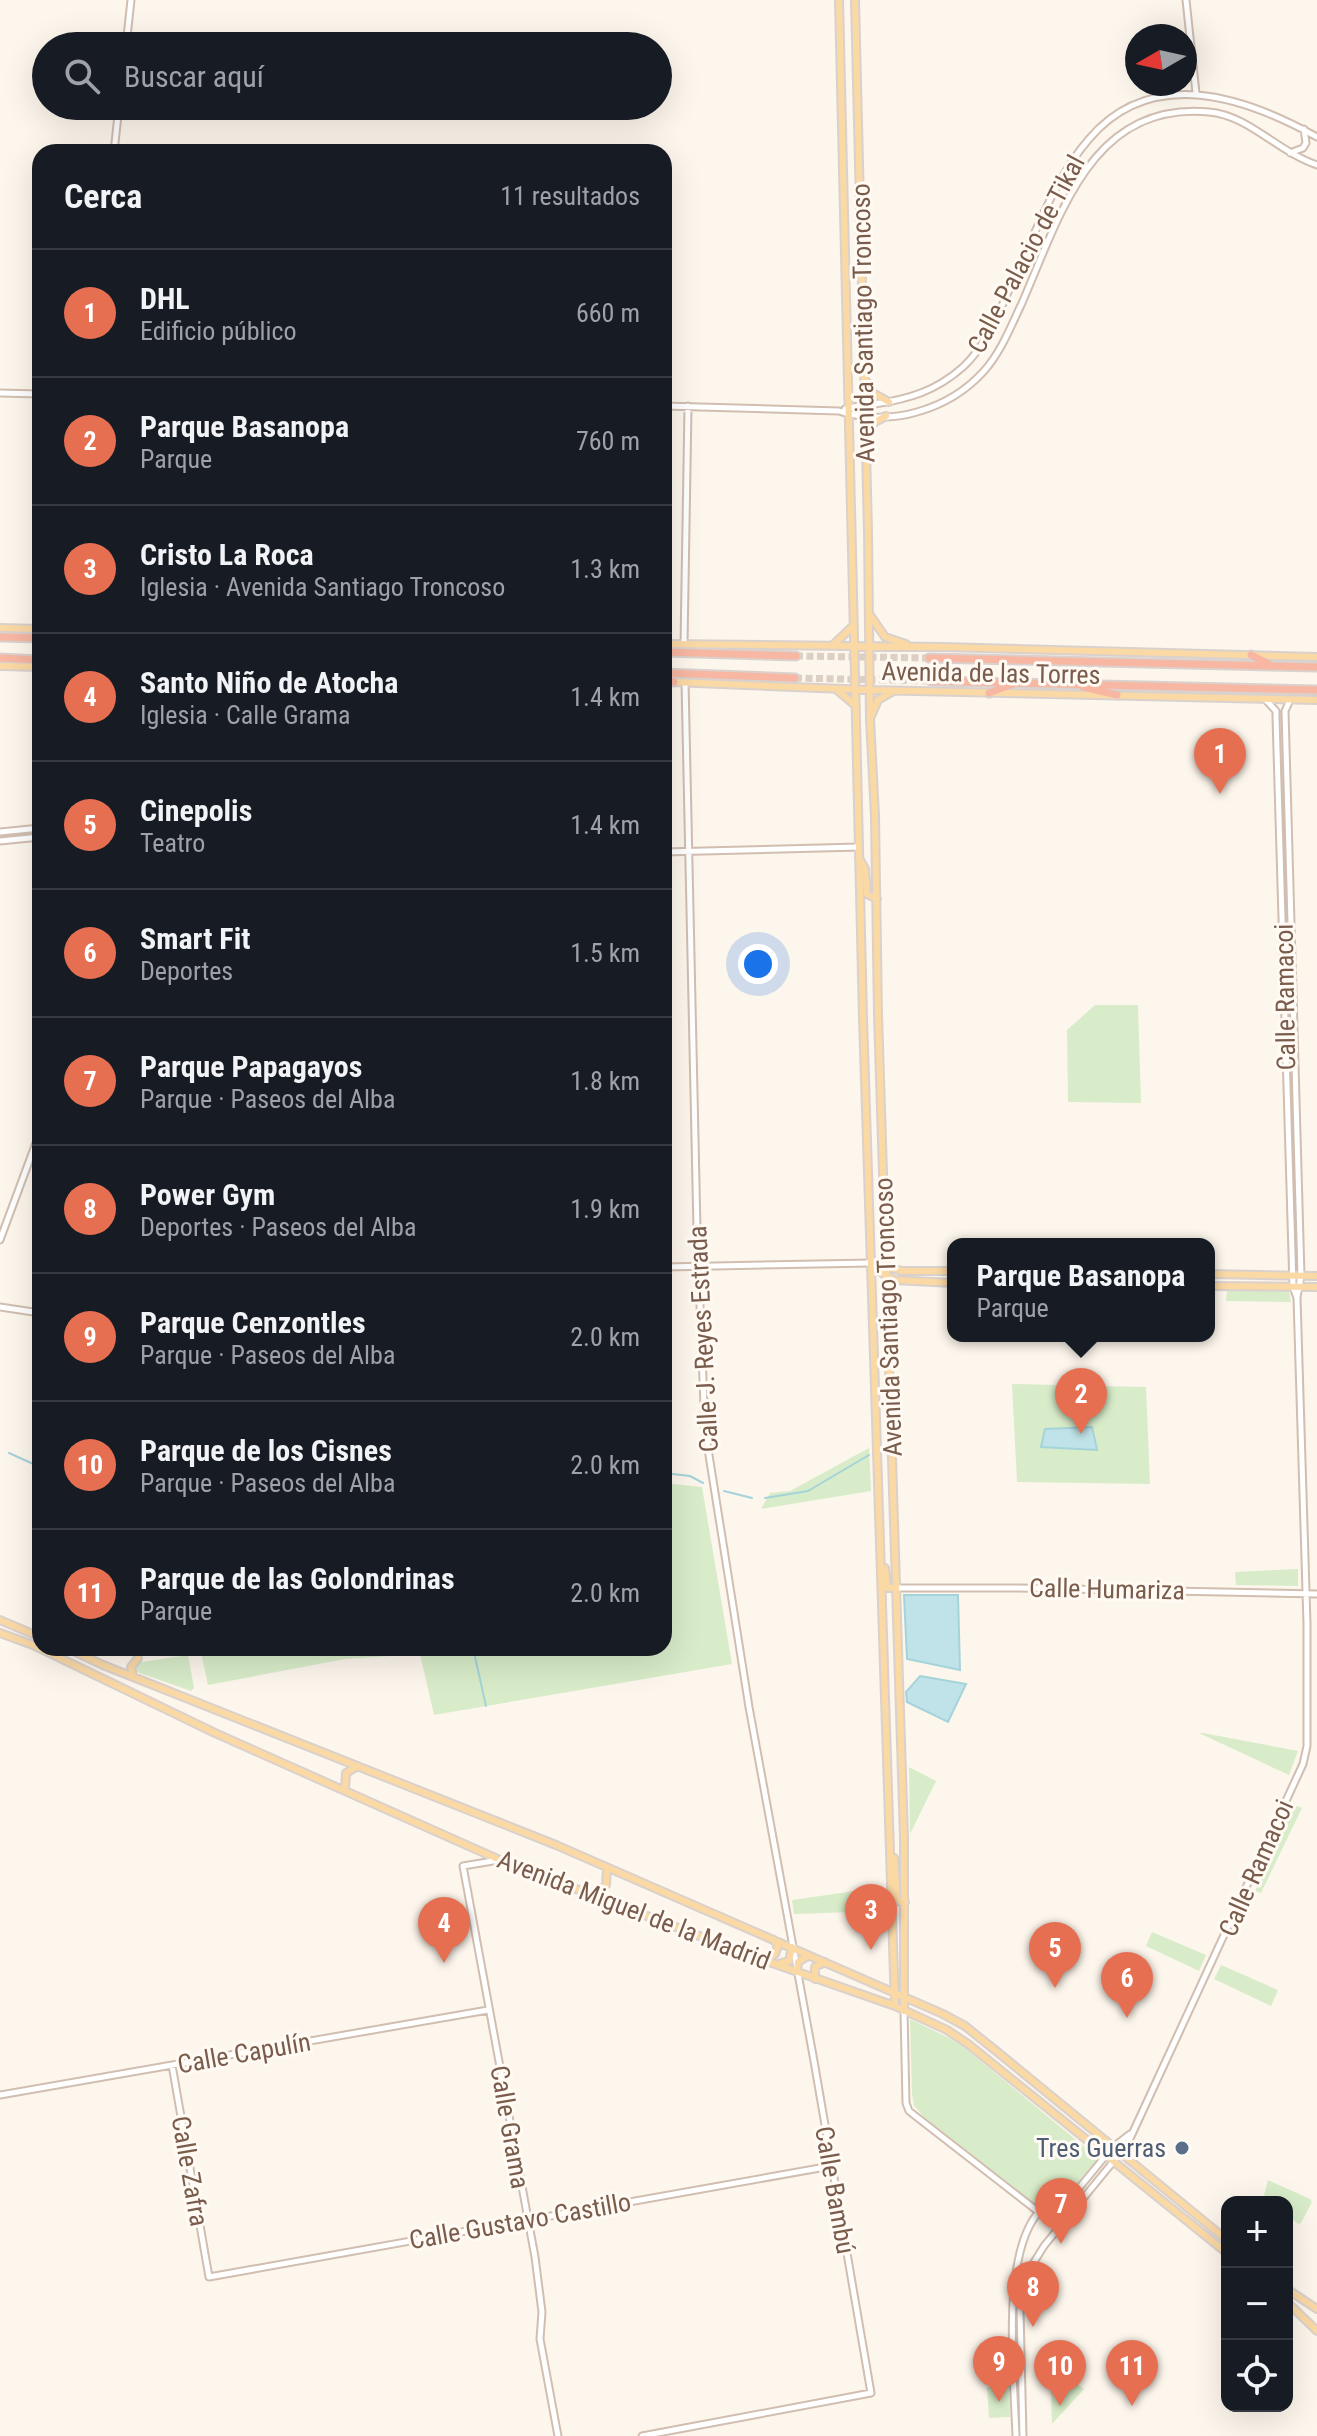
<!DOCTYPE html>
<html lang="es">
<head>
<meta charset="utf-8">
<style>
  :root { --surface:#171b24; --page:#20242c; --text:#f1f3f6; --muted:#9ea1a6; --line:#363941; --accent:#e76f51 }
  body { margin:0; font-family:"Roboto Condensed",sans-serif; background:var(--page); color:var(--text) }
  .controls { position:absolute; right:24px; bottom:24px; display:grid; overflow:hidden; border-radius:16px; box-shadow:0 8px 32px #0002 }
  .controls button { width:72px; height:72px; display:grid; place-items:center; padding:0; border:0; border-bottom:2px solid var(--line); background:var(--surface); color:var(--text); font:40px sans-serif }
  .compass { position:absolute; left:1125px; top:24px; width:72px; height:72px; border-radius:50%; background:var(--surface); box-shadow:0 8px 32px #0002; rotate:261deg }
  .you { position:absolute; left:758px; top:964px; width:28px; height:28px; margin:-20px; border:6px solid #fff; border-radius:50%; background:#1a73e8; box-shadow:0 0 0 12px #1a73e833 }
  .badge { display:grid; place-items:center; width:52px; height:52px; border-radius:50%; background:var(--accent); color:#fff; font-size:26px; font-weight:700 }
  .pin { position:absolute; translate:-50% -66px; filter:drop-shadow(0 2px 4px #0008) }
  .pin::after { content:''; position:absolute; top:42px; width:28px; height:24px; background:inherit; clip-path:polygon(0 0,100% 0,50% 100%) }
  .popup { position:absolute; left:947px; top:1238px; width:268px; height:104px; box-sizing:border-box; display:grid; place-content:center; border-radius:16px; background:var(--surface); filter:drop-shadow(0 2px 6px #0005); font-size:26px; white-space:nowrap; color:var(--muted) }
  .popup b { font-size:30px; color:var(--text) }
  .popup::after { content:''; position:absolute; left:50%; top:100%; margin-left:-16px; border:16px solid transparent; border-top-color:var(--surface) }
  .list { margin:0; padding:0; list-style:none }
  h2 { display:flex; justify-content:space-between; align-items:center; height:104px; margin:0; padding:0 32px; font-size:34px }
  h2 small { font-size:26px; font-weight:400; color:var(--muted) }
  .list li { display:grid; grid-template-columns:52px 1fr auto; gap:24px; align-items:center; box-sizing:border-box; height:128px; padding:0 32px; border-top:2px solid var(--line) }
  .list b { display:block; font-size:30px; white-space:nowrap }
  .list p { margin:0; font-size:26px; white-space:nowrap; color:var(--muted) }
  .list em { font-size:26px; font-style:normal; color:var(--muted) }
  .icon { flex:none; width:44px; height:44px; fill:none; stroke:currentColor; stroke-width:2; stroke-linecap:round; stroke-linejoin:round }
  .map { position:relative; flex:none; width:1317px; height:2436px; overflow:hidden }
  .search { position:absolute; background:var(--surface); box-shadow:0 8px 32px #0002; left:32px; top:32px; width:640px; height:88px; display:flex; align-items:center; gap:20px; box-sizing:border-box; padding:0 28px; border-radius:44px; color:var(--muted); font-size:30px }
  .panel { position:absolute; background:var(--surface); box-shadow:0 8px 32px #0002; left:32px; top:144px; width:640px; height:1512px; border-radius:24px }
  .map>svg:first-child { display:block }
  .green { fill:#d8ecc9 }
  .water { fill:#bfe3e8; stroke:#a5d3da; stroke-width:2 }
  .lines { fill:none; stroke-linecap:round; stroke-linejoin:round }
  .stream { stroke:#a5d3da; stroke-width:2 }
  .highway-tunnel { stroke:#dcd0c4; stroke-width:7; stroke-dasharray:7 3.5; stroke-linecap:butt }
  .minor-casing { stroke:#d1beb0; stroke-width:9 }
  .major-casing { stroke:#dad1cd; stroke-width:10 }
  .highway-casing { stroke:#dad1cd; stroke-width:11 }
  .minor { stroke:#fff; stroke-width:5 }
  .major { stroke:#fbd9a5; stroke-width:6 }
  .highway { stroke:#f7b7a3; stroke-width:7 }
  .service-dot { fill:#5c6f8a; stroke:#fffaf3; stroke-width:3 }
  .labels { text-anchor:middle; stroke-width:6; stroke-linejoin:round; paint-order:stroke }
  .street-label { font-size:26px; fill:#7a5c4d; stroke:#fffaf3 }
  .service-label { font-size:26px; fill:#4e5e75; stroke:#fffaf3; text-anchor:end }
</style>
</head>
<body>
<div class="map">
<svg width="1317" height="2436" viewBox="0 0 1317 2436">
  <rect width="100%" height="100%" fill="#fdf6ec"/>
  <path class="green" d="M1095,1005H1138L1141,1103L1068,1102L1067,1030Z
    M1227,1290L1289,1291L1291,1302L1226,1301Z
    M1012,1384L1146,1387L1150,1484L1017,1482Z
    M869,1448L871,1491L761,1509L770,1493L790,1491Z
    M664,1483L702,1487L732,1664L434,1715L420,1654L345,1659L208,1685L200,1648H664Z
    M1298,1569V1586L1236,1585L1235,1572Z
    M188,1655L194,1688L191,1691L137,1672L133,1667L135,1663Z
    M1199,1733H1203L1298,1751L1289,1775Z
    M909,1767L936,1781L910,1834Z
    M1294,1805L1302,1808L1261,1893L1255,1891Z
    M855,1891L856,1912L794,1914L792,1900Z
    M1152,1932L1206,1955L1199,1971L1146,1946Z
    M1221,1965L1278,1990L1271,2006L1214,1979Z
    M910,2019L949,2038L965,2048L1098,2158L1050,2216L924,2117L914,2106L912,2094Z
    M1268,2180L1310,2199L1312,2202L1301,2223L1298,2224L1287,2214V2202H1273L1264,2195Z
    M1050,2363L1084,2389L1052,2424Z
    M1009,2386L1010,2417L989,2418L987,2387Z"/>
  <path class="water" d="M1092,1427L1097,1450L1041,1447L1045,1429Z
    M904,1595H958L960,1670L907,1659Z
    M920,1676L966,1684L948,1722L907,1702L906,1692Z"/>
  <g class="lines">
    <path class="stream" d="M9,1453L40,1467
      M664,1473L690,1476L703,1483
      M724,1491L752,1498
      M765,1498L808,1491L869,1455
      M473,1648L486,1706"/>
    <path class="highway-tunnel" d="M796,656L929,658
      M795,678L931,681"/>
    <defs>
      <path id="minor" d="M1186,0L1196,93
        M126,46L131,0
        M114,152L119,106
        M1290,153L1303,148L1306,143L1304,129
        M1059,183L1073,191
        M0,393L40,394
        M664,406L839,411C861,419 894,419 917,412C942,405 966,391 984,371C1001,352 1011,326 1022,303C1060,216 1091,101 1209,112C1248,115 1278,152 1317,165
        M845,409C854,406 865,405 875,404C909,399 936,391 963,367C989,343 1002,304 1017,272C1038,227 1056,177 1089,139C1152,65 1245,97 1317,137
        M684,644L688,406
        M1290,700L1285,711L1301,1276L1297,1297
        M0,832L40,828
        M0,841L40,837
        M664,852L859,847
        M0,1240L40,1132
        M664,1267L871,1263
        M0,1307L40,1313
        M896,1588H1018L1317,1594
        M499,1860L463,1866L535,2257L542,2312L540,2339L558,2436
        M904,2011L906,2103L909,2111L1058,2227
        M172,2065L209,2277L831,2166
        M0,2095L488,2010
        M1051,2222L1112,2148L1130,2134
        M642,2436L871,2393L814,2061L749,1707L705,1430L697,1230L685,682
        M1016,2436C1014,2379 1001,2256 1038,2213
        M1023,2436L1020,2310L1023,2280L1044,2246L1127,2145L1303,1764L1307,1746V1624L1297,1298L1293,1287L1276,717V711L1265,699"/>
      <path id="major" d="M839,0L863,1018L895,2006
        M855,0L868,531L870,719L875,816L878,1015L904,1838V2011
        M866,381L873,393L889,402
        M866,433L875,422L886,416
        M870,615L885,637L906,644
        M0,628L40,629
        M664,644L944,647L1317,657
        M834,644L854,625
        M0,666L40,667
        M672,682L870,690L1317,700
        M837,690L856,706
        M871,716L878,700L892,692
        M859,858L865,869L867,894L877,899
        M872,1263L902,1271H953
        M872,1267L894,1280L953,1283
        M1209,1274L1317,1276
        M1209,1286L1317,1287
        M885,1568L887,1588H896
        M0,1620L40,1637
        M0,1633L33,1645L215,1733L500,1860L752,1956L895,2006L947,2030L968,2044L1227,2253
        M67,1648L103,1665L556,1845L943,2014L965,2026L995,2050L1227,2240
        M133,1677L131,1667L138,1658
        M345,1790L346,1773L358,1766
        M894,1858L897,1898L900,1902H905
        M590,1894L606,1885L607,1868
        M764,1961L775,1954L778,1946L774,1940
        M778,1964L789,1961L792,1947
        M797,1972L798,1962L808,1956
        M815,1979V1967L825,1962
        M1287,2289L1317,2309
        M1287,2302L1317,2331"/>
      <path id="highway" d="M0,637L40,638
        M664,652L796,656
        M1251,655L1269,664
        M0,658L40,660
        M929,658L1317,667
        M664,673L795,678
        M664,679L674,682
        M931,681L1317,690
        M1083,687L1117,695
        M989,693L1013,684"/>
    </defs>
    <use href="#minor" class="minor-casing"/>
    <use href="#major" class="major-casing"/>
    <use href="#highway" class="highway-casing"/>
    <use href="#minor" class="minor"/>
    <use href="#major" class="major"/>
    <use href="#highway" class="highway"/>
  </g>
  <circle class="service-dot" cx="1182" cy="2148" r="8"/>
  <g class="labels">
    <g class="street-label">
      <text transform="translate(1026 254) rotate(-62)" y="9">Calle Palacio de Tikal</text>
      <text transform="translate(863 323) rotate(-91)" y="9">Avenida Santiago Troncoso</text>
      <text transform="translate(991 673) rotate(1)" y="9">Avenida de las Torres</text>
      <text transform="translate(1285 997) rotate(-91)" y="9">Calle Ramacoi</text>
      <text transform="translate(888 1317) rotate(-92)" y="9">Avenida Santiago Troncoso</text>
      <text transform="translate(703 1339) rotate(-93)" y="9">Calle J. Reyes Estrada</text>
      <text transform="translate(1107 1589) rotate(1)" y="9">Calle Humariza</text>
      <text transform="translate(1256 1868) rotate(-66)" y="9">Calle Ramacoi</text>
      <text transform="translate(634 1910) rotate(21)" y="9">Avenida Miguel de la Madrid</text>
      <text transform="translate(244 2053) rotate(-10)" y="9">Calle Capulín</text>
      <text transform="translate(510 2127) rotate(80)" y="9">Calle Grama</text>
      <text transform="translate(190 2171) rotate(80)" y="9">Calle Zafra</text>
      <text transform="translate(835 2190) rotate(80)" y="9">Calle Bambú</text>
      <text transform="translate(520 2221) rotate(-10)" y="9">Calle Gustavo Castillo</text>
    </g>
    <g class="service-label">
      <text x="1166" y="2157">Tres Guerras</text>
    </g>
  </g>
</svg>
<div class="controls">
<button>+</button>
<button>−</button>
<button><svg class="icon" aria-label="locate" viewBox="0 0 24 24"><circle cx="12" cy="12" r="6"/><path d="M12 2v4M12 18v4M2 12h4M18 12h4"/></svg></button>
</div>
<svg class="compass" viewBox="-18 -18 36 36"><path d="M0-13l5 13h-10z" fill="#e53935"/><path d="M0 13l5-13h-10z" fill="#9ea1a6"/></svg>
<div class="you"></div>
<div class="pin badge" style="left:1220px;top:794px">1</div>
<div class="pin badge" style="left:1081px;top:1434px">2</div>
<div class="popup"><b>Parque Basanopa</b>Parque</div>
<div class="pin badge" style="left:871px;top:1950px">3</div>
<div class="pin badge" style="left:444px;top:1963px">4</div>
<div class="pin badge" style="left:1055px;top:1988px">5</div>
<div class="pin badge" style="left:1127px;top:2018px">6</div>
<div class="pin badge" style="left:1061px;top:2244px">7</div>
<div class="pin badge" style="left:1033px;top:2327px">8</div>
<div class="pin badge" style="left:999px;top:2402px">9</div>
<div class="pin badge" style="left:1060px;top:2406px">10</div>
<div class="pin badge" style="left:1132px;top:2406px">11</div>
<div class="search"><svg class="icon" aria-label="search" viewBox="0 0 24 24"><circle cx="10" cy="10" r="6"/><path d="M15 15l6 6"/></svg>Buscar aquí</div>
<section class="panel">
<h2>Cerca<small>11 resultados</small></h2>
<ul class="list">
<li><span class="badge">1</span><div><b>DHL</b><p>Edificio público</p></div><em>660 m</em></li>
<li><span class="badge">2</span><div><b>Parque Basanopa</b><p>Parque</p></div><em>760 m</em></li>
<li><span class="badge">3</span><div><b>Cristo La Roca</b><p>Iglesia · Avenida Santiago Troncoso</p></div><em>1.3 km</em></li>
<li><span class="badge">4</span><div><b>Santo Niño de Atocha</b><p>Iglesia · Calle Grama</p></div><em>1.4 km</em></li>
<li><span class="badge">5</span><div><b>Cinepolis</b><p>Teatro</p></div><em>1.4 km</em></li>
<li><span class="badge">6</span><div><b>Smart Fit</b><p>Deportes</p></div><em>1.5 km</em></li>
<li><span class="badge">7</span><div><b>Parque Papagayos</b><p>Parque · Paseos del Alba</p></div><em>1.8 km</em></li>
<li><span class="badge">8</span><div><b>Power Gym</b><p>Deportes · Paseos del Alba</p></div><em>1.9 km</em></li>
<li><span class="badge">9</span><div><b>Parque Cenzontles</b><p>Parque · Paseos del Alba</p></div><em>2.0 km</em></li>
<li><span class="badge">10</span><div><b>Parque de los Cisnes</b><p>Parque · Paseos del Alba</p></div><em>2.0 km</em></li>
<li><span class="badge">11</span><div><b>Parque de las Golondrinas</b><p>Parque</p></div><em>2.0 km</em></li>
</ul>
</section>
</div>
</body>
</html>
